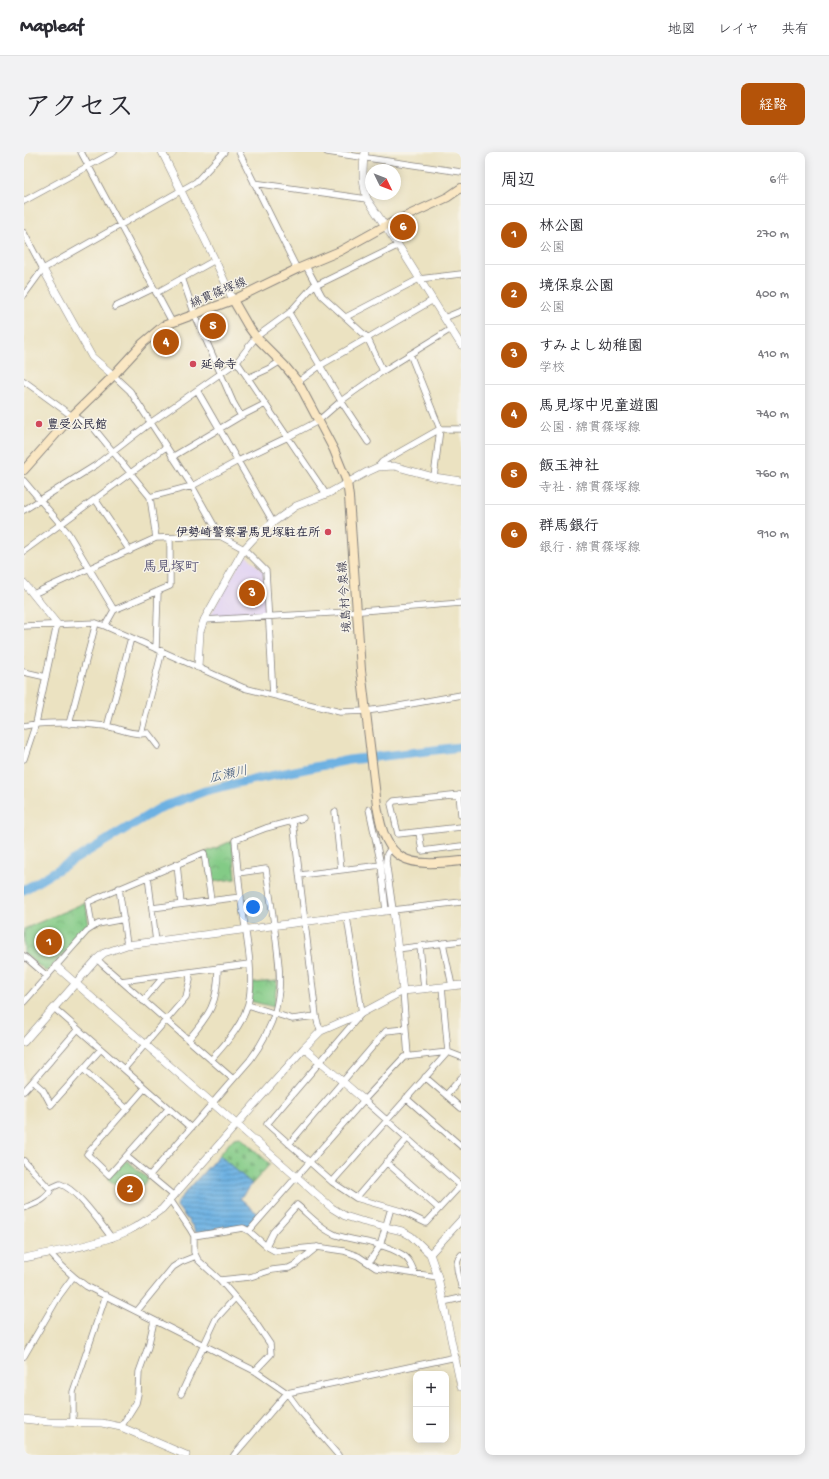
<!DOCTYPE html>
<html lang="ja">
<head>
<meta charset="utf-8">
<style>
  :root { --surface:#fff; --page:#f2f2f3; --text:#2b2b33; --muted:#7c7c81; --line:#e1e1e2; --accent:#b45309 }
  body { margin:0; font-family:"Gochi Hand","Klee One",sans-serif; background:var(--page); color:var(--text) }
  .controls { position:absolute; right:12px; bottom:12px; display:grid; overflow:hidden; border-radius:8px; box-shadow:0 2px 10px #0003 }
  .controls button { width:36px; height:36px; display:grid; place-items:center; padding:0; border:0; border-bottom:1px solid var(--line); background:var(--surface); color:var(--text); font:20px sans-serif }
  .compass { position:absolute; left:341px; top:12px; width:36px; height:36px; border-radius:50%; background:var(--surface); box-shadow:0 2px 10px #0003; rotate:133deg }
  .you { position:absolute; left:229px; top:755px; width:14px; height:14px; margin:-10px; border:3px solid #fff; border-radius:50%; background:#1a73e8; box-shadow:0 0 0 6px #1a73e833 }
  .badge { display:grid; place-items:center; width:26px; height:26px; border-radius:50%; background:var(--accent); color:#fff; font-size:13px; font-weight:700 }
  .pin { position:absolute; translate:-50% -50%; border:2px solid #fff; box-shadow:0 1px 4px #0006 }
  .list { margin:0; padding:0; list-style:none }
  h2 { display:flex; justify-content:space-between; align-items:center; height:52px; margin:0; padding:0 16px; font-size:17px }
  h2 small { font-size:13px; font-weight:400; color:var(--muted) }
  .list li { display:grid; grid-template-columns:26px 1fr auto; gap:12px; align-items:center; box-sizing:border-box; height:60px; padding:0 16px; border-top:1px solid var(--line) }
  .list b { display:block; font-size:15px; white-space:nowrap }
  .list p { margin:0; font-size:13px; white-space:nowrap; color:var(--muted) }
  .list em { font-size:13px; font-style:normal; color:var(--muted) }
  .map { position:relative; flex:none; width:437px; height:1303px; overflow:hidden; border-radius:8px }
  header { display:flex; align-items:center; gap:24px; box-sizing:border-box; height:56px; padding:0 20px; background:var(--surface); border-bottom:1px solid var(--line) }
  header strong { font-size:19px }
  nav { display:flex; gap:22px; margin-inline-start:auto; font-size:14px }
  .intro { display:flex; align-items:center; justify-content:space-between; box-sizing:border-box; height:96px; padding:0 24px }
  h1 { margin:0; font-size:28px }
  .button { padding:10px 18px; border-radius:8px; background:var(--accent); color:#fff; font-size:14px; font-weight:700 }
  main { display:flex; gap:24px; padding:0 24px }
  aside { flex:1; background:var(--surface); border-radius:8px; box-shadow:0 2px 10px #0003 }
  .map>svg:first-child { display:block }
  .built { fill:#e2d4f3 }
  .cemetery { fill:url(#cemetery-stones); stroke:#527660 }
  .park { fill:url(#park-crowns); stroke:#527660 }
  .water { fill:url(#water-rules); stroke:#486a8e }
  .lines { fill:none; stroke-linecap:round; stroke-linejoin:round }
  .river { stroke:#6db1e2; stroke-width:9 }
  .minor-casing { stroke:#86827e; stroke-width:7 }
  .tertiary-casing { stroke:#86827e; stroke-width:8 }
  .secondary-casing { stroke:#86827e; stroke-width:10 }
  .minor { stroke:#fff; stroke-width:5.5 }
  .tertiary { stroke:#fff; stroke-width:7 }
  .secondary { stroke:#fae7c3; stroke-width:8 }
  .poi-dot { fill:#d1495b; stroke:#f7f3e8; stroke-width:1.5 }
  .labels { text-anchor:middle; stroke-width:3; stroke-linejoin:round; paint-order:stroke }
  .street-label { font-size:12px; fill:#22223b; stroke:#f7f3e8 }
  .poi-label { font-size:12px; font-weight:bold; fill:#22223b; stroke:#f7f3e8; text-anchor:start }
  .water-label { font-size:13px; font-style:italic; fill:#3c5475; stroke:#f7f3e8 }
  .quarter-label { font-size:14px; font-weight:bold; fill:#5c5878; stroke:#f7f3e8 }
</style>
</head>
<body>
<header>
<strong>Mapleaf</strong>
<nav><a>地図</a><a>レイヤ</a><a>共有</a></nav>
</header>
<div class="intro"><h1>アクセス</h1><a class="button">経路</a></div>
<main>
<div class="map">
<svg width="437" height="1303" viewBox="0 0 437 1303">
  <defs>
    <pattern id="cemetery-stones" width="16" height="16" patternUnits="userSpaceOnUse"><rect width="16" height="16" fill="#83cb86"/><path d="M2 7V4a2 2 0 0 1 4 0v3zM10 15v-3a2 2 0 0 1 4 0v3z" fill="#71ae75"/></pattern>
    <pattern id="park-crowns" width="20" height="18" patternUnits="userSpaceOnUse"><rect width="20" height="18" fill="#83cb86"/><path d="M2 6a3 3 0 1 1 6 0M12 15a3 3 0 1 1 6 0" fill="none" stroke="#71ae75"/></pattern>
    <pattern id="water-rules" width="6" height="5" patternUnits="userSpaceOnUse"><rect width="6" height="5" fill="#6db1e2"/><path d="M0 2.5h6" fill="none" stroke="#5990b8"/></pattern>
  </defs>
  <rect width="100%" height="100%" fill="#f7f3e8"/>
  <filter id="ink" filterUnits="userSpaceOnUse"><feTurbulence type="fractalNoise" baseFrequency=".025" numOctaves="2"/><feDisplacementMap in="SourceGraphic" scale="8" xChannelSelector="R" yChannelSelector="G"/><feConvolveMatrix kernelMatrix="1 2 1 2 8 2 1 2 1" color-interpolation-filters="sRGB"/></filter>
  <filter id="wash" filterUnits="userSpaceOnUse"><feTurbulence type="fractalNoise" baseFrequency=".012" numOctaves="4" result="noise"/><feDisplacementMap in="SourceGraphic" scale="16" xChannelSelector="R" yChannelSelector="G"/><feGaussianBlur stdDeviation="0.9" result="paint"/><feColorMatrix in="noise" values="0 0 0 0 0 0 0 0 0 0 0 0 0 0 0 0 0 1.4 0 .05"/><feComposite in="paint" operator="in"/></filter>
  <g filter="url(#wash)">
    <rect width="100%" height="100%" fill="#ebe2c1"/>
    <path class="built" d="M221,402L240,420L242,461L184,467Z"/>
    <path class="cemetery" d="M216,985L246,1012L228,1032L195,1003L210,986Z"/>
    <path class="park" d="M147,178L154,191L140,200L129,188Z
      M208,689L212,725L211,727L187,730L182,700Z
      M60,751L62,752L65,774L24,819H21L0,801V777Z
      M253,829L250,855L226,849L229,831Z
      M101,1009H104L124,1027L108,1046L84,1027Z"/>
    <path class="water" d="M195,1003L228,1032L216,1046L236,1064L226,1074L223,1075L220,1073L174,1081L171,1080L169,1075L153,1054V1050Z"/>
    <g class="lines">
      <path class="river" d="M0,738L136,656L181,639L222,629L325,608L437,595"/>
    </g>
  </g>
  <g filter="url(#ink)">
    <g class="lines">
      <defs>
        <path id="minor" d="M57,0L148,170
          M215,0L273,117
          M303,0L437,20
          M230,31L343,47
          M0,49L90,0
          M0,81L19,117
          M282,114L298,144L343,185L359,219
          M158,126L171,163L209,250L217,264
          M293,133L373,94
          M132,141L191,108
          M0,143L19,117L172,30L200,0
          M91,155L130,136
          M265,161L317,249L344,290
          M322,165L395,127L437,122
          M420,166L437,159
          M386,202L416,277L410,325
          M213,210L302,342
          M89,223L106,239L168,334L196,384
          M224,226L244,217L257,209
          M0,229L48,264L68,274L126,345L168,334L214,309L264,285L294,269L317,249L359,219L427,177
          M274,230L297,213L409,148
          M173,238L249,370
          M148,305L217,264L241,252
          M354,315L358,310L416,277H437
          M0,329L44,381L90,458L81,474
          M126,345L132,386
          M71,347L106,399
          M0,358L72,313L126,271L213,210L232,185L265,161L291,132
          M0,399L142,295
          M9,442L132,386L196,384L220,397L242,419L249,543
          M90,458L146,434V386
          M180,468L325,460L437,451
          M0,474L72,471L81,474L220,536L316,560L342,559L364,556L437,543
          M132,497L134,439
          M0,520L22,525
          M45,572L72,471
          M0,574C21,569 59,571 81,574C95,576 110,584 124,581L134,594
          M83,575L107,486
          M117,582L138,499
          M0,607L12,571L33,472
          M435,642L437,663
          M437,642L370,649L367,652L374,682L437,675
          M345,657L357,713L362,759
          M311,660L317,718L357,713
          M269,669L292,864L294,872L297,879
          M395,680L398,699L437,694
          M367,696L363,702L362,709L369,758L437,750
          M153,712L157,752
          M276,723L317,718
          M124,724L132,790
          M95,736L103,793
          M128,756L217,745
          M323,765L338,861L243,972L308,1030L332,1046L377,1059L402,1071L437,1033
          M68,775L64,750L180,701L187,748
          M419,791L428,834
          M396,794L400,837
          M373,797L437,789
          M0,804L23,824
          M73,807L79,813L209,927
          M97,829L225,812
          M379,839L384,904
          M119,849L140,824
          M0,850L63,779L74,772L100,767
          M224,853L268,867L292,864
          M30,856L167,976
          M164,888C186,862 194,851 194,816
          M187,908C202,891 218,874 224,852C231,825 222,783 218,755C215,733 213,710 211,688L242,676L279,666
          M59,917L103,957
          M100,917L162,845L166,828L165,821
          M401,925L422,943
          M437,926L422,943L437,956
          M9,929L54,877
          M121,936L63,1002L85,1023L102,1004L150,1044
          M0,939L9,929L19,938L27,953L77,897
          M382,946L437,994
          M340,948L437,1034
          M265,992L362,879L381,877
          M102,1004L144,957
          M0,1009L24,1035L27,1036L36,1032C53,1037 76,1071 88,1086
          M362,1010L415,1057
          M125,1024L226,908C240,889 251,869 254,845C257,829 255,812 253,796C250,770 246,743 242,717L214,721
          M308,1030L424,900L418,835
          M332,1046L383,987
          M147,1049L166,1077L170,1084V1100L174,1108L196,1128L227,1164L246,1192L247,1202L231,1219
          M0,1056C10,1052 24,1048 27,1036
          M225,1079L340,948L380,905L424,900L437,905
          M170,1084L219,1076L225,1079L242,1094L251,1099L293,1095L320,1099L334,1104L352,1116L414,1125
          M242,1094L249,1080L273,1053C285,1063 297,1077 312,1083C333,1090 358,1090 377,1102C385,1106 388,1114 391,1122
          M26,1101C37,1114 48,1124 62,1134L231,1219L263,1241L277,1260L314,1303
          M437,1103C429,1112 435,1123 437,1134
          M345,1110L356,1094L367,1056
          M196,1128L226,1125L248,1118L265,1116L271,1113L293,1095
          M419,1150L437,1146
          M113,1159L149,1115L157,1110L172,1104
          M0,1204L35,1144L49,1125
          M157,1242L192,1167L211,1146
          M49,1270V1240L82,1143
          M97,1275L112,1251L114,1242L115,1220L124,1195L130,1169
          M210,1303L263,1241L432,1205"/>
        <path id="tertiary" d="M138,0L191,108L209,148
          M341,0C338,16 338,31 343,47L380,102L437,193
          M19,117L68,205L89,223
          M0,431L33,472
          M174,515L176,480L180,468L220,397L232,384L247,372L272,354L305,341L341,321L354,315L370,314L410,325L437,329
          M32,814L308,1056L321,1064L337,1069L378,1079L387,1084L406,1102L414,1125L437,1235
          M0,890L73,807L80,801L103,793L369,758L379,839
          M280,896L340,948
          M406,1102L437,1068
          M0,1106C33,1099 74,1093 104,1079C116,1073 127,1065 138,1057L280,896L297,879L338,861L379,839L437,833
          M0,1267L25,1270L78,1271L97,1275L162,1303"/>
        <path id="secondary" d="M209,148L224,174L232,185L260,213L274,230L310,298L323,330L325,345L337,518L353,653C362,712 383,715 437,709
          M0,318L48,264L85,228L119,191L139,174L209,148L273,117L316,99L361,74L424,45L437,36"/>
      </defs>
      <use href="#minor" class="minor-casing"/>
      <use href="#tertiary" class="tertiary-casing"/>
      <use href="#secondary" class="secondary-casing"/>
      <use href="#minor" class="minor"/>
      <use href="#tertiary" class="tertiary"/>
      <use href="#secondary" class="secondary"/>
    </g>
  </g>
  <g class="poi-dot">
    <circle cx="169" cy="212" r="4"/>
    <circle cx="15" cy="272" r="4"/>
    <circle cx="304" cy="380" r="4"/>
  </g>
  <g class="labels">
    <g class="street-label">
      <text transform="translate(194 140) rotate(-23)" y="4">綿貫篠塚線</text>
      <text transform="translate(320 445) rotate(-94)" y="4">境島村今泉線</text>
    </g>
    <g class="poi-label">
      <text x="177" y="216">延命寺</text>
      <text x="23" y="276">豊受公民館</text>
      <text x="296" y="384" text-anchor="end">伊勢崎警察署馬見塚駐在所</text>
    </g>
    <g class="water-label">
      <text transform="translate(204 621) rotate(-12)" y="5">広瀬川</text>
    </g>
    <g class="quarter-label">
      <text x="147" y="419">馬見塚町</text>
    </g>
  </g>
</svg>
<div class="controls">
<button>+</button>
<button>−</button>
</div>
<svg class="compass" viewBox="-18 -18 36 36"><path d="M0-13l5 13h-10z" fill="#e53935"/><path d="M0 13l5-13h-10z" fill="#7c7c81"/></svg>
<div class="you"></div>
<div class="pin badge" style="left:25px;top:790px">1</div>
<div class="pin badge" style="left:106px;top:1037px">2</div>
<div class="pin badge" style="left:228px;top:441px">3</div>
<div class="pin badge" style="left:142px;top:190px">4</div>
<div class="pin badge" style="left:189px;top:174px">5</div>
<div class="pin badge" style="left:379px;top:75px">6</div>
</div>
<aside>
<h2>周辺<small>6件</small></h2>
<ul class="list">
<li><span class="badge">1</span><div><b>林公園</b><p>公園</p></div><em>270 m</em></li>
<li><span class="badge">2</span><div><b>境保泉公園</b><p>公園</p></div><em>400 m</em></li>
<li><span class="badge">3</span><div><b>すみよし幼稚園</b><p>学校</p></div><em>410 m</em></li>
<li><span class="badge">4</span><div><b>馬見塚中児童遊園</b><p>公園 · 綿貫篠塚線</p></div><em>740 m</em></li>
<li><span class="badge">5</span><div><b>飯玉神社</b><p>寺社 · 綿貫篠塚線</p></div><em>760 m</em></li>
<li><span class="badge">6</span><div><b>群馬銀行</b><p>銀行 · 綿貫篠塚線</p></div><em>910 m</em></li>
</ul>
</aside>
</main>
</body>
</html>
